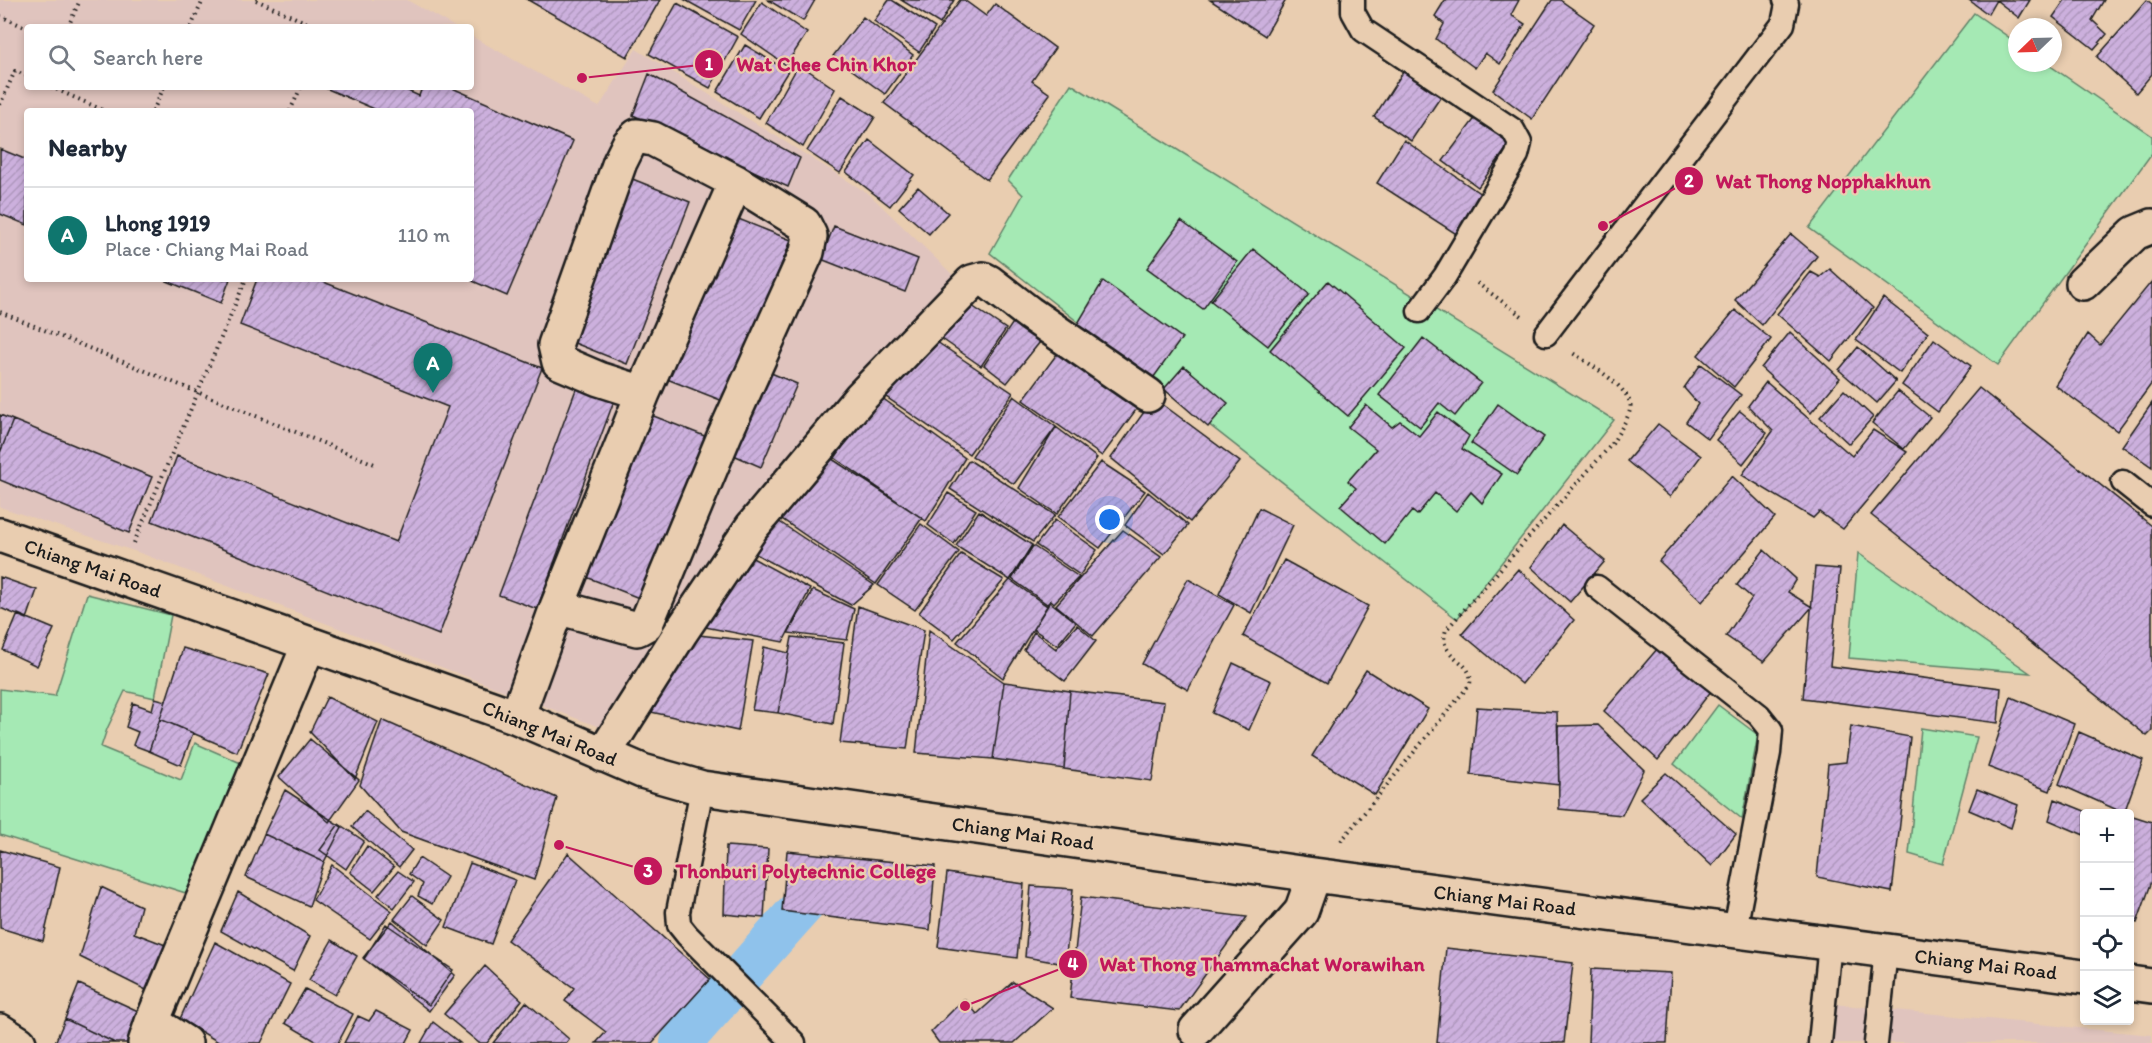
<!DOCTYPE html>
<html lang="en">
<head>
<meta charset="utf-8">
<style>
  :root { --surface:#fff; --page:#f2f2f3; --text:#1f2937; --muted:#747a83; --line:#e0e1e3; --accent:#0f766e }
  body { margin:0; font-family:Itim,sans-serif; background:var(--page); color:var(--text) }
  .controls { position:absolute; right:18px; bottom:18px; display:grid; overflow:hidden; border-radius:6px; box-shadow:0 3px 9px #0003 }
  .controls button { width:54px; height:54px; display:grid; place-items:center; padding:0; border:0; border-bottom:2px solid var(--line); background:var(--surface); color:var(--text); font:30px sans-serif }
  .compass { position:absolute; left:2008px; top:18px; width:54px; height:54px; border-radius:50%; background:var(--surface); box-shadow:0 3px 9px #0003; rotate:247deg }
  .you { position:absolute; left:1110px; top:520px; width:21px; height:21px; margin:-15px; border:4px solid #fff; border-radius:50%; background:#1a73e8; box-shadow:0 0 0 9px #1a73e833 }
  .badge { display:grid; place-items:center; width:39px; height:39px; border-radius:50%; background:var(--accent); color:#fff; font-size:20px; font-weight:700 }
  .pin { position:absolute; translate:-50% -50px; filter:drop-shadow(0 2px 3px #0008) }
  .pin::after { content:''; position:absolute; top:32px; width:21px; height:18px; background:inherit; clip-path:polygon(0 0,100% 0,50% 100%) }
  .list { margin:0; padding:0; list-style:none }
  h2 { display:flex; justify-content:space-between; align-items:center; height:78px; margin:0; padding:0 24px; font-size:26px }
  h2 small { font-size:20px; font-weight:400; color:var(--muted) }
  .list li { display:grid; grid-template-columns:39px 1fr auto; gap:18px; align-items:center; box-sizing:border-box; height:96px; padding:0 24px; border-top:2px solid var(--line) }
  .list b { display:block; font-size:22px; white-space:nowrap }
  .list p { margin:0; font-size:20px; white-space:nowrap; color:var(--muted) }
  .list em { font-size:20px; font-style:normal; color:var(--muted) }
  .icon { flex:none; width:33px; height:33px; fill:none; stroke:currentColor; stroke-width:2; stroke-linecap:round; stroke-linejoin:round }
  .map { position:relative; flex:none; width:2152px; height:1043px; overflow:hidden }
  .search { position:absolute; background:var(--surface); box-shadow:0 3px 9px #0003; left:24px; top:24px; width:450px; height:66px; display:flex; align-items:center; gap:15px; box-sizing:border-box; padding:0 21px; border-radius:6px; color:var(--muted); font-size:22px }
  .panel { position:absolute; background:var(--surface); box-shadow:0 3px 9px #0003; left:24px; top:108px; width:450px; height:174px; border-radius:6px }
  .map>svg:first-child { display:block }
  .built { fill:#e0c4be; fill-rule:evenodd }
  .green { fill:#a5e9b4; stroke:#608268; stroke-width:1.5 }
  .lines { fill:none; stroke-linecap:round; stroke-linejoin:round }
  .canal { stroke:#8fc2eb; stroke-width:42 }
  .building { fill:url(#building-hatch); stroke:#1c1c1c; stroke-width:1.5 }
  .service-casing { stroke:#1c1c1c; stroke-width:27 }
  .minor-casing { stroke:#1c1c1c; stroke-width:38 }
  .path { stroke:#1c1c1c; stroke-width:4; stroke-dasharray:1.5 4.5; stroke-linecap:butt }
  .service { stroke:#e9cdb0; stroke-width:22 }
  .minor { stroke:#e9cdb0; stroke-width:33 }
  .labels { text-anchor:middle; stroke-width:4.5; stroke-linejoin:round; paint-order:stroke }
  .street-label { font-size:20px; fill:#1c1c1c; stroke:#e9cdb0 }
  .leader { fill:none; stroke:#c2185b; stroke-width:2 }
  .callout-dot { fill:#c2185b; stroke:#e9cdb0; stroke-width:2 }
  .mark-label { font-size:18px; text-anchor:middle; font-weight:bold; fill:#fff }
  .callout-label { font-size:21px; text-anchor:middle; font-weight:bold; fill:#c2185b; stroke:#e9cdb0; stroke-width:4.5; stroke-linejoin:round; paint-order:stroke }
</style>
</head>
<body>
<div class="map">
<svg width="2152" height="1043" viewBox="0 0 2152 1043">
  <defs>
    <pattern id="building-hatch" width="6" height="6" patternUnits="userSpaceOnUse" patternTransform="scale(1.5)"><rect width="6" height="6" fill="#ccb0dd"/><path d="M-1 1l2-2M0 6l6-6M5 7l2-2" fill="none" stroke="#af97bd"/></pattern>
  </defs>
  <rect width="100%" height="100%" fill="#e9cdb0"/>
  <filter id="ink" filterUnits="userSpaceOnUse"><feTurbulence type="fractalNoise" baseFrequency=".0167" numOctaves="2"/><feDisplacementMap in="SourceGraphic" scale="12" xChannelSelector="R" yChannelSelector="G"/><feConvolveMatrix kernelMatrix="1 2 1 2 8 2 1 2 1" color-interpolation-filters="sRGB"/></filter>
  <g filter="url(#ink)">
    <path class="built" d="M0,0H407L455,27H27V87H471V36L599,107L636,49L869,194L956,278L602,728L140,553L0,507ZM27,111H471V279H27Z
      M1823,1003L2152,1035V1043H1817Z"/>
    <path class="green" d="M1974,13L2017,43V63H2046L2152,136V153L1998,365L1809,228Z
      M1071,84L1614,420L1457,619L990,253L1023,195L1008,180Z
      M1858,553L2030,673L1849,658Z
      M87,594L171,615L155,698L125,691L107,729L101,747L181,780L195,743L243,764L189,894L0,835V689L55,696Z
      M1718,705L1758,735L1742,819L1674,764Z
      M1921,728L1977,737L1943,864L1909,854Z"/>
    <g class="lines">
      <path class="canal" d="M681,1043L805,903"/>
    </g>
    <path class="building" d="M528,0H660L627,57Z
      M685,0H756L739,30Z
      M768,0H815L803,21Z
      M889,0H892L935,28L919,52L874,21Z
      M901,0H954L940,24Z
      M960,0H964L986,16L995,4L1055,48L1032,81L1050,94L987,180L884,103Z
      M1210,0H1286L1265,36Z
      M1445,0H1519L1511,15L1525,24L1500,64L1485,53L1475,68L1436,39L1444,24L1435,16Z
      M1552,0H1560L1594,24L1532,119L1493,90Z
      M1969,0H1996L1988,14Z
      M1996,0H2030L2019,18Z
      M2065,0H2104L2092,20L2107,34L2094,49L2053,17Z
      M2147,0L2152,4V74L2136,93L2097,57Z
      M762,2L807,33L786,65L741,34Z
      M677,3L738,37L710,88L649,54Z
      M863,17L913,55L885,94L833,56Z
      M745,45L788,71L759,118L717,92Z
      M799,64L835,89L803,147L766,123Z
      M1405,69L1442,95L1411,141L1374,117Z
      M649,74L800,158L788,187L633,115Z
      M323,87H399L419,96L422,87H450L573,141L507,296L468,279H471V111H379Z
      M842,96L875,117L840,173L807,151Z
      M1476,117L1511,143L1478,187L1443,161Z
      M869,140L914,175L890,206L846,172Z
      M1404,140L1485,197L1461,237L1377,183Z
      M0,149L27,160V225L0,214Z
      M630,178L690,202L627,364L567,340Z
      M918,187L948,213L929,234L899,208Z
      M731,216L791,240L728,403L667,379Z
      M1181,221L1237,262L1203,309L1147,268Z
      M834,226L918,259L905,292L821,259Z
      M1791,234L1817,256L1762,325L1735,300Z
      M1253,249L1309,294L1268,346L1211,301Z
      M1830,269L1873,308L1831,361L1777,314L1811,272L1820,277Z
      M162,279H230L221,303Z
      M257,279H316L542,368L439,635L152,521L177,456L396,542L448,407L240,325Z
      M1103,281L1182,338L1151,381L1074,330Z
      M1328,281L1406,348L1348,416L1270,350Z
      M2152,281V383L2117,431L2055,385L2088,334L2100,345Z
      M1883,298L1928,333L1900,373L1856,340Z
      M966,302L1006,329L981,366L935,334Z
      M1735,310L1771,339L1734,387L1698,355Z
      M1021,311L1048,332L1007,383L984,365Z
      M1790,332L1840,378L1811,413L1761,368Z
      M928,336L1013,393L969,454L879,392Z
      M1423,338L1481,383L1455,416L1439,403L1420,427L1379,395Z
      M1934,339L1971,366L1938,412L1902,385Z
      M1065,343L1144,399L1102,456L1023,400Z
      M1858,347L1896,381L1877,403L1839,370Z
      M1701,364L1741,395L1708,439L1686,422L1698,404L1684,388Z
      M1184,366L1228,403L1208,427L1164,389Z
      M764,370L797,384L761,467L729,453Z
      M1766,382L1852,456L1873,430L1907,452L1843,529L1819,512L1813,518L1742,475L1773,431L1748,406Z
      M578,384L615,398L537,609L499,595Z
      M1979,388L2152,526V731L2147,736L1871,515Z
      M1844,390L1873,417L1849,444L1820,417Z
      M1898,391L1930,417L1904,449L1872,423Z
      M878,395L965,458L926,521L835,458Z
      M1014,396L1056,427L1014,484L972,456Z
      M1154,398L1240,462L1190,522L1111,458Z
      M2152,403V467L2122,446Z
      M1498,404L1544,437L1517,475L1471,443Z
      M1366,405L1392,427L1400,421L1419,436L1438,412L1469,436L1462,449L1502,474L1482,503L1471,492L1456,511L1435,493L1417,515L1412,511L1385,544L1340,506L1356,488L1348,481L1376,449L1348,427Z
      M1740,411L1767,433L1743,464L1716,440Z
      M646,413L707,437L644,600L584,576Z
      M0,415L13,420L0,453Z
      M13,420L152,477L129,533L0,480V453Z
      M1658,424L1701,456L1670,497L1627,461Z
      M1056,427L1097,458L1057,514L1019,488Z
      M826,455L922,518L876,584L779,517Z
      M969,460L1055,515L1033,542L950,489Z
      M1101,462L1145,491L1100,548L1058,517Z
      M1732,476L1775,517L1702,602L1659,561Z
      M1148,492L1188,525L1164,554L1125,525Z
      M948,493L976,510L954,544L928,525Z
      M1259,508L1293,525L1251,613L1219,594Z
      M979,511L1032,545L1010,580L956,546Z
      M1055,520L1097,550L1080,575L1036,545Z
      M778,521L874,585L851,605L754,553Z
      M921,524L959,552L915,610L878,585Z
      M1562,525L1605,561L1570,602L1531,567Z
      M1123,530L1161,557L1093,636L1056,605Z
      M1033,546L1079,577L1054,603L1051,600L1047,604L1012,579Z
      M1764,550L1796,579L1788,592L1812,607L1764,662L1726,636L1752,598L1737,585Z
      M961,554L1004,580L954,639L919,613Z
      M747,555L810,589L783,642L700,626Z
      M1284,560L1368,606L1327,683L1243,636Z
      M1815,567L1840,569L1830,666L2001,688L1998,723L1803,698Z
      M1518,569L1574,620L1522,684L1462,634Z
      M0,577L37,590L27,619L0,608Z
      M1188,579L1234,605L1188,690L1142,664Z
      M1010,580L1047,606L1003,678L957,642Z
      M813,590L854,609L847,640L788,633Z
      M1050,602L1076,622L1057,645L1033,629Z
      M858,606L924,630L907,749L840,743Z
      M18,614L54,629L37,666L3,650Z
      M1077,625L1096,641L1065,681L1024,650L1034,632L1056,649Z
      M929,630L1004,682L993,759L916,753Z
      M689,634L753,641L738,731L651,712Z
      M792,637L844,643L833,724L778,713Z
      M764,647L789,653L778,713L752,710Z
      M183,648L269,674L237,752L160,719Z
      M1658,648L1712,690L1658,760L1604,711Z
      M1233,663L1271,681L1249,730L1212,713Z
      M1366,670L1428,709L1375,795L1312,756Z
      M1004,682L1070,691L1064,769L993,759Z
      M1070,691L1164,702L1152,781L1064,769Z
      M327,697L378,722L355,779L310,732Z
      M2011,697L2074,724L2050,791L1988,767Z
      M155,698L166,701L149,751L133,745L138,732L126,727L133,703L152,710Z
      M1477,707L1557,712L1559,785L1471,775Z
      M160,719L193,733L181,765L149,751Z
      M382,720L557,798L534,880L401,832L360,785Z
      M1598,725L1644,770L1622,815L1559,809L1558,726Z
      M1851,726L1910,737L1892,892L1817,877L1828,764L1846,762Z
      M2079,732L2143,760L2124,813L2059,784Z
      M310,739L359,780L329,822L279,777Z
      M1666,773L1736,834L1712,866L1640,798Z
      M1977,789L2018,805L2011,828L1969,810Z
      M285,790L342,827L324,862L264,834Z
      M2055,799L2092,814H2084V835L2049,820Z
      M365,811L412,850L399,867L352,827Z
      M2130,815L2152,822V881L2137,923L2130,920Z
      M339,824L364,841L346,869L320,850Z
      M264,834L324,862L309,906L246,877Z
      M367,846L394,867L374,891L350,872Z
      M726,846L768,849L764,918L724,914Z
      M0,850L60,867L43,941L0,928Z
      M787,851L935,866L930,930L782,911Z
      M568,853L710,979L652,1043H596L606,1032L565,1001L574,988L507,940Z
      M419,858L447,877L432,904L418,896L423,884L409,874Z
      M470,863L515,880L491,944L446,927Z
      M332,865L392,911L370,939L313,900Z
      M398,871L414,882L394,908L378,895Z
      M947,873L1024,884L1017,958L938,947Z
      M1031,886L1073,889L1065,964L1025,957Z
      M101,887L141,906L134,933L176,949L158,996L80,957Z
      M238,892L310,936L293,971L221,931Z
      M412,896L444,920L427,945L394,919Z
      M1081,897L1247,917L1179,1011L1070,998Z
      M392,921L455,975L429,1011L363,958Z
      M386,924L453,970L429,1005L364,959Z
      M332,940L357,956L335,995L309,980Z
      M215,942L290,984L261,1043H220L180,1019Z
      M1446,948L1573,963L1564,1043H1437Z
      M485,966L522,1000L487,1043H479L444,1014Z
      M1591,969L1671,973L1667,1043H1588Z
      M1013,982L1053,1008L1014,1043H939L931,1032L964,999L977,1014Z
      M79,984L149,1016L141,1043H115L65,1019Z
      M305,989L353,1014L338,1043H319L285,1023Z
      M526,1002L569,1039L566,1043H493Z
      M376,1011L413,1030L406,1043H344L358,1016L369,1021Z
      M65,1019L115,1043H55Z
      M433,1022L460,1043H421Z"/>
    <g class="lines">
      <defs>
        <path id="service" d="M1353,0V12L1363,30L1513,130L1520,143L1517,155L1445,276L1419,311
          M1546,334L1783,24L1787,4L1785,0
          M2123,482L2152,505
          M1597,587L1759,715L1771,730L1769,753L1736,924L1740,930
          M702,788L678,912L679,925L687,935L794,1043
          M1820,1043L1830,943
          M1876,1043L1886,951"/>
        <path id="minor" d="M2083,283L2135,233L2152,226
          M0,535L517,717L642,771L702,788L1314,875L2084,977
          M557,607L637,629L646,624L725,434L807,252L810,236L804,224L736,182L653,139L637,136L629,144L620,162L555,345L559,362L599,379L643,393
          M517,717L557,607L643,393L736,182
          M603,755L681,632L752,527L860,398L972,282L983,279L989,282L1029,313L1148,395
          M2130,983L2152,986
          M152,1022L185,1043
          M1196,1030L1301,912L1314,875
          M0,1031L19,1043
          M145,1043L152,1022L309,644"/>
      </defs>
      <use href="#service" class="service-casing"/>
      <use href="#minor" class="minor-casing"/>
      <path class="path" d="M256,0L316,27
        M0,16L27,28
        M68,27L80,0
        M191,27L203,0
        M51,87L105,111
        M0,105L15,71L27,76
        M153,111L164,87
        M290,111L301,87
        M1477,283L1522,316
        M0,312L377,465
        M134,543L246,279
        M1341,841L1470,684C1475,659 1436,659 1446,630L1612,444C1618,433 1627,421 1630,410C1636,390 1586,362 1571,352"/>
      <use href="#service" class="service"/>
      <use href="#minor" class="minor"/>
    </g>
  </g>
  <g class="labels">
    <g class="street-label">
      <text transform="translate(93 568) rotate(19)" y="7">Chiang Mai Road</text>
      <text transform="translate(550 733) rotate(22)" y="7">Chiang Mai Road</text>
      <text transform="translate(1023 833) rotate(8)" y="7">Chiang Mai Road</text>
      <text transform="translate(1505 900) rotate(7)" y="7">Chiang Mai Road</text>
      <text transform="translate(1986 964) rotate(7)" y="7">Chiang Mai Road</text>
    </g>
  </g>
  <path class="leader" d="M582 78L709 64M1603 226L1689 181M559 845L648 871M965 1006L1073 964"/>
  <g class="callout-dot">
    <circle cx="582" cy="78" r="6"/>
    <circle cx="1603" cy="226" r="6"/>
    <circle cx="559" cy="845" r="6"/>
    <circle cx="965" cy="1006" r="6"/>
    <circle cx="709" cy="64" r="15"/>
    <circle cx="1689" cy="181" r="15"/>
    <circle cx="648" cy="871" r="15"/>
    <circle cx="1073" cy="964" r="15"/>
  </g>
  <g class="mark-label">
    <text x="709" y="70">1</text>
    <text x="1689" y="187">2</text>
    <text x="648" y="877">3</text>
    <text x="1073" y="970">4</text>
  </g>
  <g class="callout-label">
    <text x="826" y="71">Wat Chee Chin Khor</text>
    <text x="1823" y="188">Wat Thong Nopphakhun</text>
    <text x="806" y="878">Thonburi Polytechnic College</text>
    <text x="1262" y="971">Wat Thong Thammachat Worawihan</text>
  </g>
</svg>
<div class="controls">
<button>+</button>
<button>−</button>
<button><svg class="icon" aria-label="locate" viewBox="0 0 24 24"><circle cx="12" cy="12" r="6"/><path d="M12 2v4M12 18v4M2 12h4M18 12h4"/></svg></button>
<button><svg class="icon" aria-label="layers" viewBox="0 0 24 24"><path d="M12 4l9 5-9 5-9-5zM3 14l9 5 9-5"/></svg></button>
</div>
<svg class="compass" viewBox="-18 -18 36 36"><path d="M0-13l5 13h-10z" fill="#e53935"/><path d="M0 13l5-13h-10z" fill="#747a83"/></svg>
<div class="you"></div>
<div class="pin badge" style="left:433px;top:393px">A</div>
<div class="search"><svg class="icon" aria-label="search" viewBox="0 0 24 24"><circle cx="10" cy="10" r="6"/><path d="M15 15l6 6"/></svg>Search here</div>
<section class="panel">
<h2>Nearby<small></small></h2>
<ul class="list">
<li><span class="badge">A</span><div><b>Lhong 1919</b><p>Place · Chiang Mai Road</p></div><em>110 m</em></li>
</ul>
</section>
</div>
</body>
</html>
